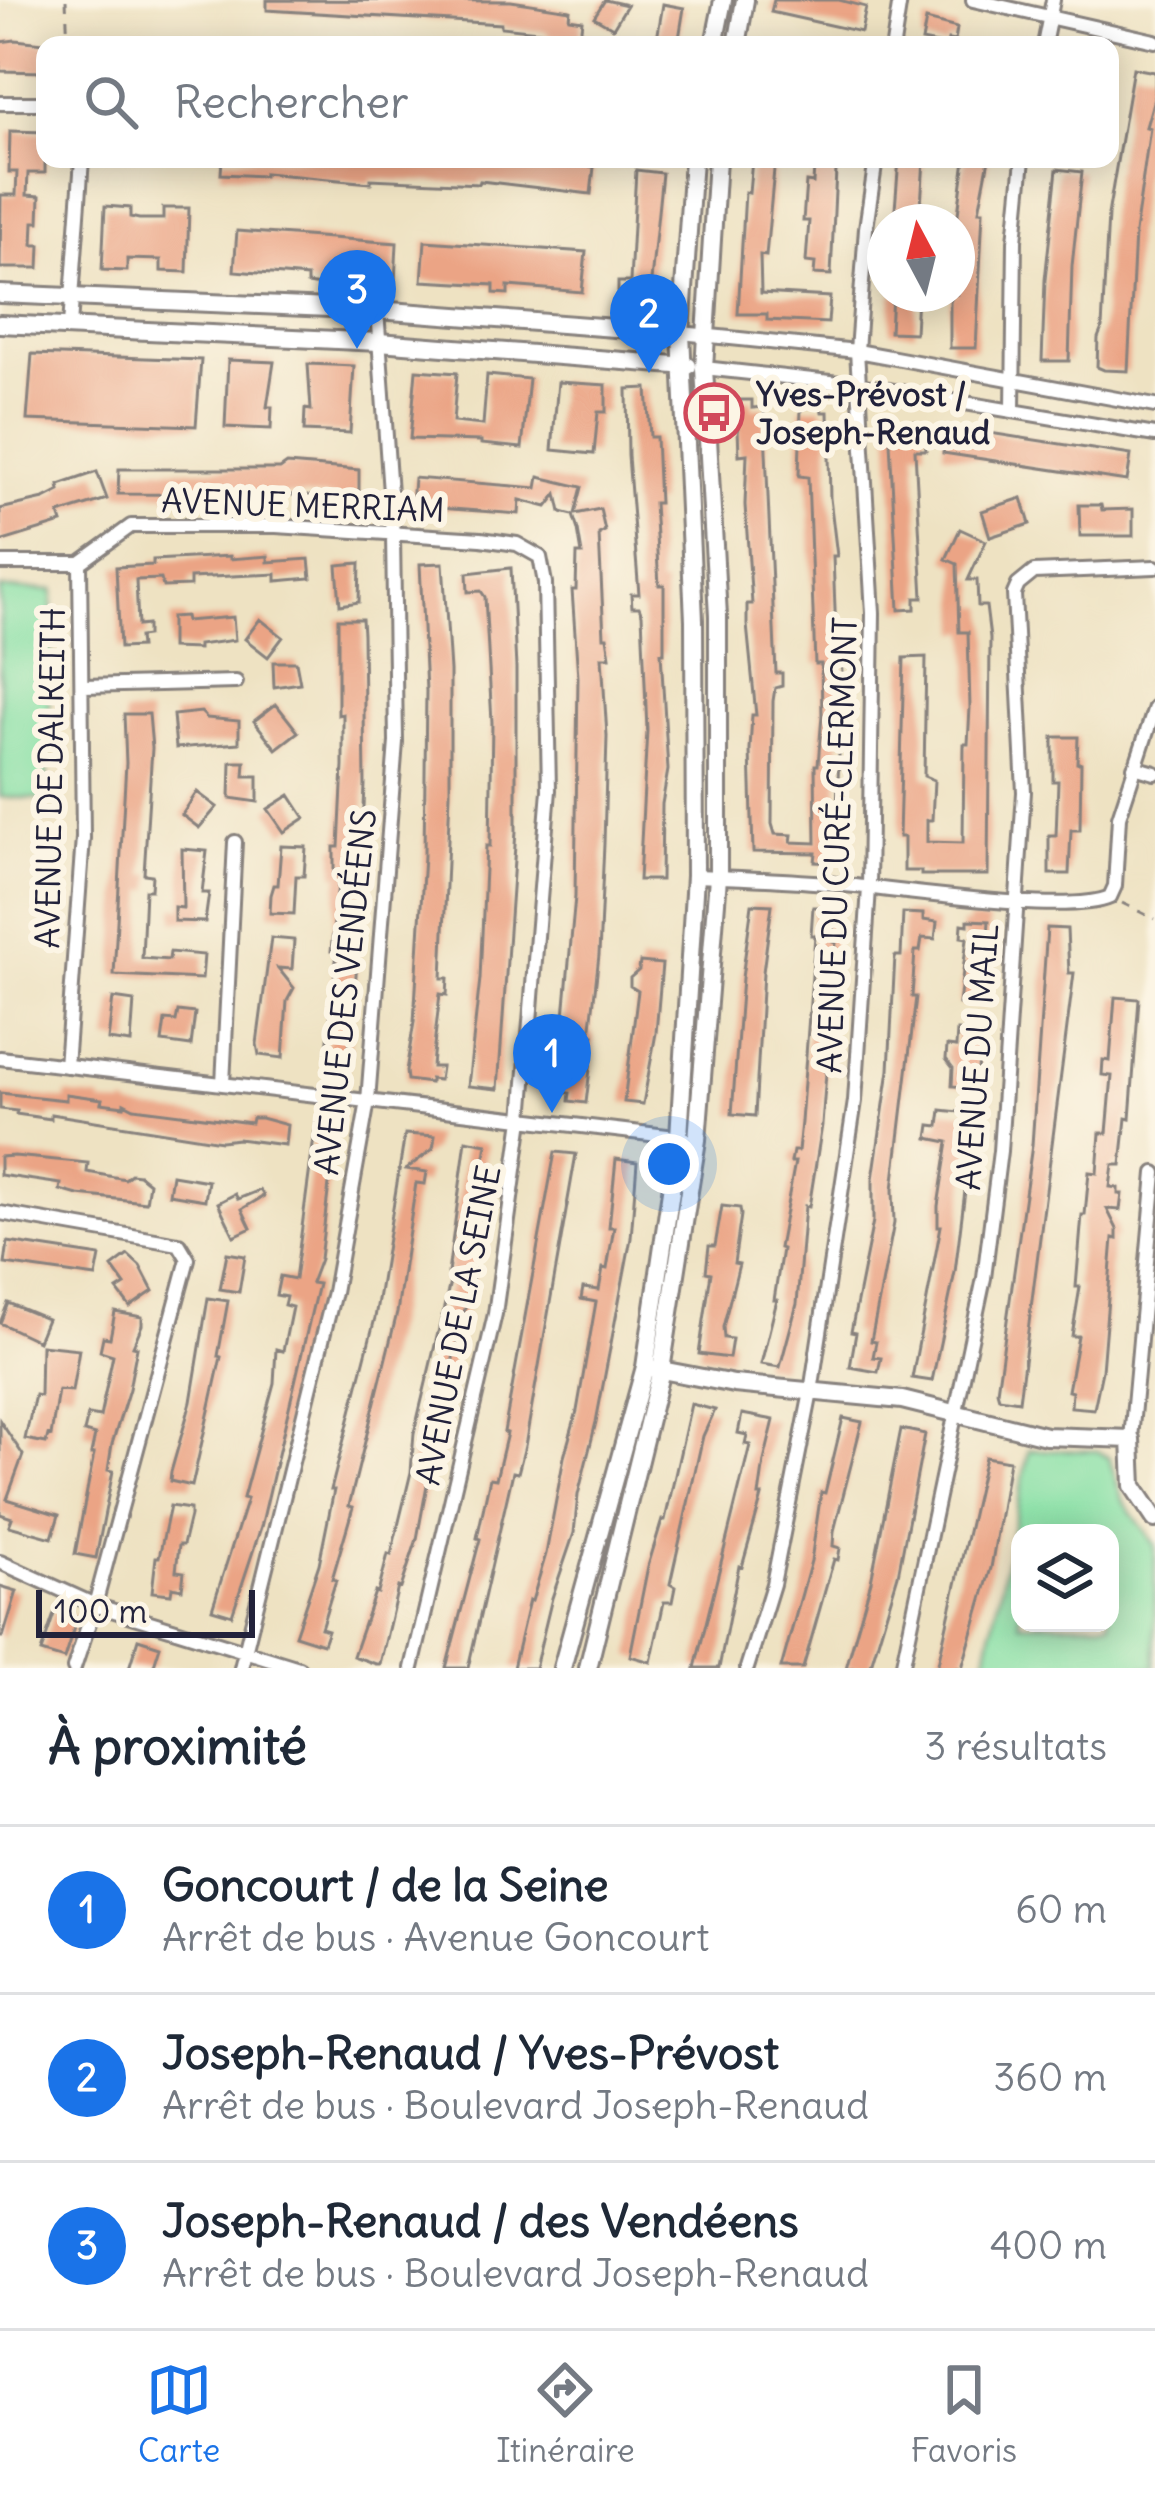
<!DOCTYPE html>
<html lang="fr">
<head>
<meta charset="utf-8">
<style>
  :root { --surface:#fff; --page:#f2f2f3; --text:#1f2937; --muted:#747a83; --line:#e0e1e3; --accent:#1a73e8 }
  body { margin:0; font-family:Delius,sans-serif; background:var(--page); color:var(--text) }
  .controls { position:absolute; right:36px; bottom:36px; display:grid; overflow:hidden; border-radius:24px; box-shadow:0 6px 30px #0003 }
  .controls button { width:108px; height:108px; display:grid; place-items:center; padding:0; border:0; border-bottom:3px solid var(--line); background:var(--surface); color:var(--text); font:60px sans-serif }
  .compass { position:absolute; left:867px; top:204px; width:108px; height:108px; border-radius:50%; background:var(--surface); box-shadow:0 6px 30px #0003; rotate:353deg }
  .scale { position:absolute; left:36px; bottom:30px; width:219px; box-sizing:border-box; padding-left:12px; border:6px solid #22223b; border-top:0; font-size:33px; line-height:42px; white-space:nowrap; color:#22223b; -webkit-text-stroke:9px #fcf5e5; paint-order:stroke }
  .you { position:absolute; left:669px; top:1164px; width:42px; height:42px; margin:-30px; border:9px solid #fff; border-radius:50%; background:#1a73e8; box-shadow:0 0 0 18px #1a73e833 }
  .badge { display:grid; place-items:center; width:78px; height:78px; border-radius:50%; background:var(--accent); color:#fff; font-size:39px; font-weight:700 }
  .pin { position:absolute; translate:-50% -99px; filter:drop-shadow(0 3px 6px #0008) }
  .pin::after { content:''; position:absolute; top:63px; width:42px; height:36px; background:inherit; clip-path:polygon(0 0,100% 0,50% 100%) }
  .list { margin:0; padding:0; list-style:none }
  h2 { display:flex; justify-content:space-between; align-items:center; height:156px; margin:0; padding:0 48px; font-size:51px }
  h2 small { font-size:39px; font-weight:400; color:var(--muted) }
  .list li { display:grid; grid-template-columns:78px 1fr auto; gap:36px; align-items:center; box-sizing:border-box; height:168px; padding:0 48px; border-top:3px solid var(--line) }
  .list b { display:block; font-size:45px; white-space:nowrap }
  .list p { margin:0; font-size:39px; white-space:nowrap; color:var(--muted) }
  .list em { font-size:39px; font-style:normal; color:var(--muted) }
  .icon { flex:none; width:66px; height:66px; fill:none; stroke:currentColor; stroke-width:2; stroke-linecap:round; stroke-linejoin:round }
  .map { position:relative; flex:none; width:1155px; height:1668px; overflow:hidden }
  .search { position:absolute; background:var(--surface); box-shadow:0 6px 30px #0003; left:36px; right:36px; top:36px; height:132px; display:flex; align-items:center; gap:30px; box-sizing:border-box; padding:0 42px; border-radius:24px; color:var(--muted); font-size:45px }
  .sheet { height:660px; background:var(--surface) }
  nav { display:flex; justify-content:space-around; align-items:center; box-sizing:border-box; height:168px; border-top:3px solid var(--line); background:var(--surface); font-size:33px; color:var(--muted) }
  nav a { display:grid; justify-items:center; gap:6px }
  nav .on { color:var(--accent) }
  .map>svg:first-child { display:block }
  .green { fill:#87e0a6; stroke:#548170; stroke-width:3; fill-rule:evenodd }
  .building { fill:#eba485 }
  .lines { fill:none; stroke-linecap:round; stroke-linejoin:round }
  .minor-casing { stroke:#88827e; stroke-width:18 }
  .tertiary-casing { stroke:#88827e; stroke-width:22 }
  .path { stroke:#88827e; stroke-width:3; stroke-dasharray:9 9; stroke-linecap:butt }
  .minor { stroke:#fff; stroke-width:12 }
  .tertiary { stroke:#fff; stroke-width:16 }
  .labels { text-anchor:middle; stroke-width:12; stroke-linejoin:round; paint-order:stroke }
  .poi-label { font-size:33px; font-weight:bold; fill:#22223b; stroke:#fcf5e5; text-anchor:start }
  .street-label { font-size:33px; fill:#22223b; stroke:#fcf5e5 }
</style>
</head>
<body>
<div class="map">
<svg width="1155" height="1668" viewBox="0 0 1155 1668">
  <rect width="100%" height="100%" fill="#fcf5e5"/>
  <filter id="ink" filterUnits="userSpaceOnUse"><feTurbulence type="fractalNoise" baseFrequency=".00833" numOctaves="2"/><feDisplacementMap in="SourceGraphic" scale="24" xChannelSelector="R" yChannelSelector="G"/><feConvolveMatrix kernelMatrix="1 2 1 2 8 2 1 2 1" color-interpolation-filters="sRGB"/></filter>
  <filter id="wash" filterUnits="userSpaceOnUse"><feTurbulence type="fractalNoise" baseFrequency=".004" numOctaves="4" result="noise"/><feDisplacementMap in="SourceGraphic" scale="48" xChannelSelector="R" yChannelSelector="G"/><feGaussianBlur stdDeviation="2.7" result="paint"/><feColorMatrix in="noise" values="0 0 0 0 0 0 0 0 0 0 0 0 0 0 0 0 0 1.4 0 .05"/><feComposite in="paint" operator="in"/></filter>
  <g filter="url(#wash)">
    <rect width="100%" height="100%" fill="#eee2c2"/>
    <path class="green" d="M0,589L53,590L46,799L0,797Z
      M1029,1450L1098,1451L1109,1458L1122,1499L1155,1545V1668H984ZM1020,1533H1110V1623H1020Z"/>
    <g id="blocks">
      <path class="building" d="M267,0L511,1L570,10L569,18L582,20L580,37L569,38L547,36L548,32L501,27V24L267,10Z
        M605,0L627,5L613,28L594,17Z
        M774,0H839L866,7L861,32L771,12Z
        M663,4L684,8L678,45H656Z
        M926,20L957,28L955,41L948,40L947,45H942L922,41Z
        M15,40L45,43V72L0,71V42Z
        M1133,68L1155,72V95L1146,127L1150,128L1135,233L1128,371L1104,370L1097,367L1098,338L1102,328L1108,215Z
        M10,131L45,132V173H28L27,195L40,196L39,222H34L33,245H40L39,268H0L1,195H16L17,172H9Z
        M222,159H538L594,167L591,194L480,181L479,184L371,179V183L264,173V176L221,174Z
        M752,159H775L766,256L760,255L761,293L830,297L828,323L767,320V314H738L745,192L749,193Z
        M899,159H924L920,221L894,222Z
        M965,159H989L979,211H983L976,348H950V302L953,294H957L958,214Z
        M814,167L836,170L831,275L814,274L815,263L806,262L809,221H803L806,182L813,183Z
        M1057,169L1082,172L1072,266L1069,361H1042L1045,280Z
        M636,170L662,173L651,281L653,303L618,300V282H630Z
        M105,206L130,208V217L139,219H163V208H189L187,272L161,271V260L127,259V271L102,270Z
        M237,231L397,243L395,283L322,278L321,286L307,284V277L234,271Z
        M425,241L586,252L582,292L508,286V294L494,293V285L422,281Z
        M892,294H917L915,333L890,332Z
        M32,354L201,360L196,426L27,420Z
        M228,360L274,362L267,407H272L271,429L225,427Z
        M308,364L354,366L350,433L304,431L305,409L311,410Z
        M416,370L457,373L453,422L483,425L487,375L529,379L522,448L481,444V441L410,439Z
        M558,382L606,385V412H598L594,454L552,450Z
        M647,388L650,437H656L659,503H654L659,585H664V653H661L668,770L662,804L661,880H639L647,730L642,614L639,607H632L631,594H639L628,456L627,389Z
        M737,400H752V408L764,407L776,673H782V686L775,688L773,701L772,824L775,834L792,835L791,842L816,843L815,765H818L822,715L821,664H815L808,477L799,476L801,408L821,407L822,412H828L830,498L837,556H833L836,636H840L842,674L835,863L815,862L816,853L753,852L750,750L752,715H756L747,625V604H752L745,505L747,454L739,455Z
        M916,421V426L924,425L926,450H915L923,598H915V609L899,610L889,423Z
        M945,426L1131,455L1127,481L943,453Z
        M287,464L359,470V503H334V497L290,495L118,494L119,469H280Z
        M97,472L107,499L59,514L62,523L0,542V509L44,499L60,491L59,485Z
        M539,477L582,487L575,514L600,509L605,531L599,534L604,637H607L610,657H602L607,736L604,844L599,955L590,1035H594L586,1103L569,1101L570,1093L557,1092L575,897L578,677L572,590H576L577,554H582L578,530L573,515L561,512L557,494L547,507L520,500L519,514L412,506L414,478L537,488Z
        M1022,498L1030,524L990,537L982,511Z
        M1079,505H1101L1102,510L1133,509V536H1080Z
        M960,529L986,541L968,580H977L978,606H986L990,638L988,875H921V871H904V837H899L904,658L926,657L924,776L934,780L932,820H927V842L963,843L964,744H968L970,708L968,632H959L957,564L946,559Z
        M230,556V559L268,556V562L309,559L311,578L276,581V574L190,578V586L163,587L161,579L136,580L138,626L147,625V636L139,637L140,647L120,648L116,567L153,565V560Z
        M360,563L359,602L340,605L337,565Z
        M443,563L450,671V793L442,978H448L447,995L440,994L433,1055L432,1067H441L439,1080L430,1079V1083L407,1080L406,1071L414,1022L424,856L426,691L420,564Z
        M511,568L516,668V831L498,1089L468,1086L480,979L486,846H490L492,722L485,597L481,591L468,592L467,573Z
        M185,616L186,621L233,617L235,640L198,645V649L171,648V617Z
        M260,619L283,637L268,657L245,639Z
        M338,619H362L363,634L365,785L357,964L347,1072L325,1069L337,951H331L339,874H334V847H339L343,766V714L338,715Z
        M273,662H296L300,683L274,687Z
        M276,704L298,732L276,749L254,721Z
        M201,712L207,718L239,721V743L176,748L173,715Z
        M124,714H149L152,748L144,874L152,875L151,890H145L142,958L169,960L170,952L204,955L202,979L114,975L126,763Z
        M1053,737H1078L1077,763H1081L1080,830H1071L1069,874H1049V836H1056L1058,781H1053Z
        M231,762H245L244,776H258V802L230,798Z
        M197,792L217,807L199,828L182,815Z
        M290,795L305,818L284,832L268,809Z
        M281,846L306,847L304,876H296L294,914L270,913L271,895L274,885H278Z
        M182,849L207,851L202,893H209L205,922L174,921V907L183,908Z
        M752,904L772,905L763,972L755,1116L732,1114L742,978Z
        M813,907H834L833,942H836L822,1125L809,1207L805,1206L797,1304L780,1367L761,1364L777,1300H774L782,1249L779,1248L795,1162H791L793,1151H798L801,1122L815,935H811Z
        M903,913L923,914V920L937,922L935,939L922,938L920,951H915L912,997H916L893,1189L894,1223L871,1341L876,1342L873,1357L881,1358L878,1372L850,1367L856,1333L851,1332L873,1221V1179L889,1070L895,956H901Z
        M968,920L989,921L983,1006L959,1004L967,938L961,937L962,924L968,925Z
        M1047,928L1067,929L1069,973H1074L1019,1401L999,1398L997,1391L1032,1145Z
        M271,938L294,940L292,969L278,968L294,988L287,1001L283,1058L259,1055L257,1044Z
        M640,962L662,964L656,1033L643,1104L624,1102L638,991L630,986V978L639,970Z
        M1115,997L1139,999L1130,1119L1126,1118L1121,1165H1113L1110,1187L1118,1188V1194H1122L1120,1210L1107,1209L1117,1229V1239L1113,1238L1102,1371L1094,1409L1071,1407L1072,1392L1068,1391L1078,1336H1072L1080,1287H1076L1082,1215H1085L1089,1172L1097,1173L1100,1133H1107L1112,1076L1102,1075L1103,1060L1110,1061Z
        M113,998L134,1001L131,1043L108,1040Z
        M178,1011L195,1013L191,1046L162,1042L165,1020L176,1021Z
        M957,1031L982,1033L976,1088L952,1086L953,1068L946,1059L947,1046L956,1047Z
        M0,1093L66,1100V1094L102,1099L101,1103L124,1106V1103L134,1108L251,1123L252,1118H261L287,1125L285,1145L238,1139L221,1141L51,1114V1119L16,1114L17,1111L0,1109Z
        M941,1110L969,1113L968,1125L973,1126L955,1272L932,1381L912,1378L941,1226H938V1206L948,1142L928,1138L930,1125L939,1126Z
        M316,1123L336,1126L320,1259L311,1283L318,1284L261,1527L232,1615L212,1609L247,1499L243,1498L274,1383L276,1349L283,1351L292,1307L284,1305L286,1297L276,1295L280,1276L295,1279Z
        M405,1134L435,1136L433,1149L406,1169L427,1172L425,1184L416,1183L397,1313L349,1506L353,1507L332,1579L336,1580L321,1628L328,1630L323,1644L295,1635L319,1564L334,1490H331L375,1318Z
        M466,1140L487,1144L481,1181L485,1182L479,1220L482,1221L473,1275L441,1409L417,1539L401,1588L398,1587L380,1664H376L353,1656L375,1592L378,1593L388,1554L391,1555L411,1472L414,1433L450,1282L448,1273Z
        M555,1152L576,1154L525,1446L518,1473L513,1472L468,1668H446L480,1539L477,1538L490,1478L496,1479L507,1433L504,1432Z
        M14,1156L88,1163L87,1172L125,1179L131,1174L139,1175L149,1183L146,1202L78,1195L60,1190L61,1184L0,1175V1157Z
        M616,1159L637,1162L631,1238L596,1422L578,1495L574,1533L552,1598L535,1668H513L529,1600L532,1601L546,1554L564,1457L577,1411L596,1302L581,1299L583,1288L599,1290L603,1268L607,1269L614,1227H609Z
        M172,1175L208,1181L205,1200L169,1194Z
        M260,1190L264,1196L242,1209L251,1228L234,1236L218,1203L235,1194L238,1199Z
        M722,1206L740,1208L741,1215L734,1263L739,1264L723,1327L724,1338L732,1339L729,1358L699,1354L711,1273L706,1272L709,1246H715Z
        M8,1242L100,1256L96,1277L5,1264Z
        M227,1253L245,1256L239,1292L220,1289Z
        M128,1255L140,1266L153,1291L130,1307L117,1290L125,1285L112,1267Z
        M208,1298L228,1301L218,1356L221,1357L192,1486L170,1481L171,1472L191,1402Z
        M8,1303L47,1319L38,1341L0,1323Z
        M115,1312L142,1317V1325L133,1346L137,1347L129,1389L112,1444L108,1470L113,1471L96,1558L75,1554L94,1454H91L95,1435L84,1432L88,1415L100,1417L113,1355L100,1351L103,1337L110,1338Z
        M41,1345L79,1349L72,1391L58,1390L51,1436L48,1435L46,1443L25,1439L35,1395L40,1396Z
        M691,1404L715,1410L703,1436L670,1584L675,1587L672,1602H664L651,1662L630,1656L648,1566L662,1520H665Z
        M742,1414L774,1420L764,1461L759,1496H762L742,1567L739,1566L719,1668H695L750,1445L745,1444L747,1435L738,1433Z
        M843,1418L862,1422L834,1531L833,1546L840,1548L838,1560L834,1559L803,1668H781L811,1561L821,1492L825,1493Z
        M0,1421L23,1455L7,1499L59,1515L52,1538L9,1526L12,1518L0,1514Z
        M901,1429L925,1434L898,1575L870,1668H846L871,1581Z
        M985,1457L1009,1461L991,1568L962,1668H937Z
        M170,1506L190,1509V1516L183,1545H179L176,1571L184,1572L182,1589L172,1587L171,1594L152,1592L156,1557H159Z
        M0,1586L17,1591L3,1637H0Z
        M55,1611L77,1618L64,1659L41,1652Z
        M138,1639L160,1646L153,1668H129Z"/>
    </g>
  </g>
  <g filter="url(#ink)">
    <use href="#blocks" fill-opacity="0" stroke="#88827e" stroke-width="3"/>
    <g class="lines">
      <defs>
        <path id="minor" d="M973,0L1155,41
          M893,45L900,0
          M1044,45L1053,0
          M0,103H45
          M70,326L82,159
          M681,333L857,351L1155,406
          M704,368L858,385L1155,435
          M1013,409L1015,241L1023,159
          M0,563H80L131,526H276L481,539L517,544L540,557L545,583L549,790L522,1119L495,1314L412,1668
          M84,686L236,682
          M1134,767L1155,773
          M695,876C738,878 781,879 824,883C882,887 1067,917 1110,897L1115,886L1119,817L1155,707
          M0,1058L684,1138
          M66,1066L83,838L80,563
          M223,1084L235,842
          M0,1213L179,1244L188,1259L95,1605L74,1668
          M1131,1439L1155,1173
          M0,1562L95,1605L299,1668
          M241,1668L334,1292L368,1101L396,742L393,535L377,310
          M747,1668L773,1584L811,1392L855,1101L869,888L873,613L857,351L866,228L876,159
          M902,1668L984,1278L1000,1151L1024,792L1014,594L1018,585L1034,572L1155,567"/>
        <path id="tertiary" d="M714,45L723,0
          M737,45L745,0
          M0,294L377,310L681,333
          M0,324L379,342L688,366
          M651,1368L734,1384L902,1400L1046,1436L1131,1439L1133,1486L1155,1519
          M562,1668L645,1367L679,1137L695,876L694,620L681,333L693,159
          M588,1668L661,1370L697,1140L718,877V616L704,368L717,159"/>
      </defs>
      <use href="#minor" class="minor-casing"/>
      <use href="#tertiary" class="tertiary-casing"/>
      <path class="path" d="M66,0L68,45
        M1122,903L1155,919"/>
      <use href="#minor" class="minor"/>
      <use href="#tertiary" class="tertiary"/>
    </g>
  </g>
  <defs>
    <symbol id="bus-ring" viewBox="-11 -11 22 22"><circle r="9.5" fill="#fcf5e5" stroke="#d1495b" stroke-width="1.5"/><path d="M-5-6H5V4H4V6H2V4H-2V6H-4V4H-5ZM-3.5-4V0h7V-4ZM-3.5 1.2v1.5H-2V1.2ZM2 1.2v1.5H3.5V1.2Z" fill="#d1495b"/></symbol>
  </defs>
  <g fill-rule="evenodd">
    <use href="#bus-ring" x="681" y="380" width="66" height="66"/>
  </g>
  <g class="labels">
    <g class="poi-label">
      <text x="756" y="406">Yves-Prévost /<tspan x="756" dy="38">Joseph-Renaud</tspan></text>
    </g>
    <g class="street-label">
      <text transform="translate(303 505) rotate(2)" y="12">AVENUE MERRIAM</text>
      <text transform="translate(50 778) rotate(-89)" y="12">AVENUE DE DALKEITH</text>
      <text transform="translate(837 845) rotate(-88)" y="12">AVENUE DU CURÉ-CLERMONT</text>
      <text transform="translate(345 992) rotate(-84)" y="12">AVENUE DES VENDÉENS</text>
      <text transform="translate(977 1057) rotate(-86)" y="12">AVENUE DU MAIL</text>
      <text transform="translate(458 1325) rotate(-79)" y="12">AVENUE DE LA SEINE</text>
    </g>
  </g>
</svg>
<div class="controls">
<button><svg class="icon" aria-label="layers" viewBox="0 0 24 24"><path d="M12 4l9 5-9 5-9-5zM3 14l9 5 9-5"/></svg></button>
</div>
<svg class="compass" viewBox="-18 -18 36 36"><path d="M0-13l5 13h-10z" fill="#e53935"/><path d="M0 13l5-13h-10z" fill="#747a83"/></svg>
<div class="scale">100 m</div>
<div class="you"></div>
<div class="pin badge" style="left:552px;top:1113px">1</div>
<div class="pin badge" style="left:649px;top:373px">2</div>
<div class="pin badge" style="left:357px;top:349px">3</div>
<div class="search"><svg class="icon" aria-label="search" viewBox="0 0 24 24"><circle cx="10" cy="10" r="6"/><path d="M15 15l6 6"/></svg>Rechercher</div>
</div>
<section class="sheet">
<h2>À proximité<small>3 résultats</small></h2>
<ul class="list">
<li><span class="badge">1</span><div><b>Goncourt / de la Seine</b><p>Arrêt de bus · Avenue Goncourt</p></div><em>60 m</em></li>
<li><span class="badge">2</span><div><b>Joseph-Renaud / Yves-Prévost</b><p>Arrêt de bus · Boulevard Joseph-Renaud</p></div><em>360 m</em></li>
<li><span class="badge">3</span><div><b>Joseph-Renaud / des Vendéens</b><p>Arrêt de bus · Boulevard Joseph-Renaud</p></div><em>400 m</em></li>
</ul>
</section>
<nav>
<a class="on"><svg class="icon" aria-label="map" viewBox="0 0 24 24"><path d="M3 6l6-2 6 2 6-2v14l-6 2-6-2-6 2zM9 4v14M15 6v14"/></svg>Carte</a>
<a><svg class="icon" aria-label="directions" viewBox="0 0 24 24"><path d="M12 3l9 9-9 9-9-9zM9 14v-3h6M13 9l2 2-2 2"/></svg>Itinéraire</a>
<a><svg class="icon" aria-label="saved" viewBox="0 0 24 24"><path d="M7 4h10v16l-5-4-5 4z"/></svg>Favoris</a>
</nav>
</body>
</html>
